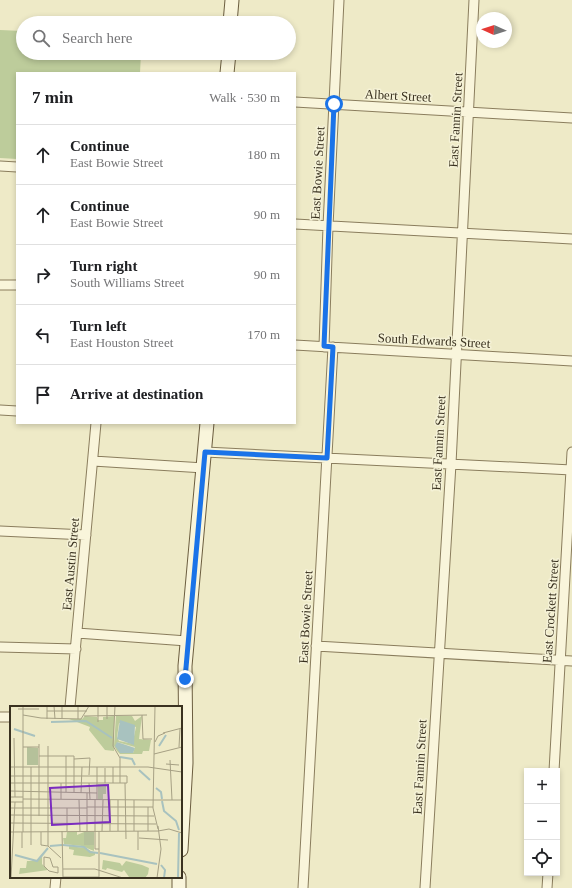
<!DOCTYPE html>
<html lang="en">
<head>
<meta charset="utf-8">
<style>
  :root { --surface:#fff; --page:#f2f2f2; --text:#202124; --muted:#757577; --line:#e0e0e0 }
  body { margin:0; font-family:"Times New Roman",serif; background:var(--page); color:var(--text) }
  .controls { position:absolute; right:12px; bottom:12px; display:grid; overflow:hidden; border-radius:0px; box-shadow:0 2px 6px #0003 }
  .controls button { width:36px; height:36px; display:grid; place-items:center; padding:0; border:0; border-bottom:1px solid var(--line); background:var(--surface); color:var(--text); font:20px sans-serif }
  .compass { position:absolute; left:476px; top:12px; width:36px; height:36px; border-radius:50%; background:var(--surface); box-shadow:0 2px 6px #0003; rotate:273deg }
  .stop { position:absolute; width:12px; height:12px; margin:-9px; border:3px solid #1a73e8; border-radius:50%; background:#fff }
  .stop.end { background:#1a73e8; border-color:#fff; box-shadow:0 1px 4px #0008 }
  .list { margin:0; padding:0; list-style:none }
  h2 { display:flex; justify-content:space-between; align-items:center; height:52px; margin:0; padding:0 16px; font-size:17px }
  h2 small { font-size:13px; font-weight:400; color:var(--muted) }
  .list li { display:grid; grid-template-columns:26px 1fr auto; gap:12px; align-items:center; box-sizing:border-box; height:60px; padding:0 16px; border-top:1px solid var(--line) }
  .list b { display:block; font-size:15px; white-space:nowrap }
  .list p { margin:0; font-size:13px; white-space:nowrap; color:var(--muted) }
  .list em { font-size:13px; font-style:normal; color:var(--muted) }
  .icon { flex:none; width:22px; height:22px; fill:none; stroke:currentColor; stroke-width:2; stroke-linecap:round; stroke-linejoin:round }
  .map { position:relative; flex:none; width:572px; height:888px; overflow:hidden }
  .search { position:absolute; background:var(--surface); box-shadow:0 2px 6px #0003; left:16px; top:16px; width:280px; height:44px; display:flex; align-items:center; gap:10px; box-sizing:border-box; padding:0 14px; border-radius:22px; color:var(--muted); font-size:15px }
  .panel { position:absolute; background:var(--surface); box-shadow:0 2px 6px #0003; left:16px; top:72px; width:280px; height:352px; border-radius:0px }
  .map>svg:first-child { display:block }
  .green { fill:#bdcc9b }
  .lines { fill:none; stroke-linecap:round; stroke-linejoin:round }
  .street-casing { stroke:#8a7d5d; stroke-width:11 }
  .secondary-casing { stroke:#6c5e40; stroke-width:15 }
  .street { stroke:#f9f5db; stroke-width:9 }
  .secondary { stroke:#f9f5db; stroke-width:13 }
  .route { stroke:#1a73e8; stroke-width:5 }
  .labels { text-anchor:middle; stroke-width:3; stroke-linejoin:round; paint-order:stroke }
  .street-label { font-size:13px; fill:#3a3220; stroke:#f5f2d7 }
  .inset-river { fill:none; stroke:#a8c2bf; stroke-width:2 }
  .inset-road { fill:none; stroke:#a6a084; stroke-width:1 }
  .view { fill:#7b2cbf; fill-opacity:0.15; stroke:#7b2cbf; stroke-width:2 }
  .inset-edge { fill:none; stroke:#3a3220; stroke-width:2 }
</style>
</head>
<body>
<div class="map">
<svg width="572" height="888" viewBox="0 0 572 888">
  <rect width="100%" height="100%" fill="#eeeac7"/>
  <path class="green" d="M0,30L23,31V53H141L140,73H17V159L0,158Z"/>
  <g class="lines">
    <defs>
      <path id="street" d="M295,102L572,118
        M0,166L17,167
        M295,224L572,239
        M0,285H17
        M295,345L572,361
        M324,347L328,226L339,0
        M0,410L17,411
        M205,452L572,470
        M93,461L204,468
        M0,531L86,535
        M77,633L187,641
        M316,646L572,661
        M0,647L76,649
        M70,707L96,423
        M0,717H11
        M554,771L572,452
        M55,888L56,877
        M303,888L333,347
        M425,888L451,464L474,0
        M547,888L548,873"/>
      <path id="secondary" d="M230,23L232,0
        M227,73L229,53
        M181,850L186,763L185,666L207,423
        M179,888V877"/>
    </defs>
    <use href="#street" class="street-casing"/>
    <use href="#secondary" class="secondary-casing"/>
    <use href="#street" class="street"/>
    <use href="#secondary" class="secondary"/>
  </g>
  <g class="lines">
    <path class="route" d="M185,679L205,452L327,458L333,347L324,346L334,104"/>
  </g>
  <g class="labels">
    <g class="street-label">
      <text transform="translate(398 95) rotate(3)" y="5">Albert Street</text>
      <text transform="translate(455 120) rotate(-87)" y="5">East Fannin Street</text>
      <text transform="translate(317 173) rotate(-87)" y="5">East Bowie Street</text>
      <text transform="translate(434 340) rotate(3)" y="5">South Edwards Street</text>
      <text transform="translate(438 443) rotate(-87)" y="5">East Fannin Street</text>
      <text transform="translate(70 564) rotate(-85)" y="5">East Austin Street</text>
      <text transform="translate(550 611) rotate(-86)" y="5">East Crockett Street</text>
      <text transform="translate(305 617) rotate(-87)" y="5">East Bowie Street</text>
      <text transform="translate(419 767) rotate(-87)" y="5">East Fannin Street</text>
    </g>
  </g>
  <g transform="translate(10 706)">
    <rect width="172" height="172" fill="#eeeac7"/>
    <path d="M75,10L87,11L88,14H93V11L104,10V45L95,44L79,24L80,21L59,13H72ZM106,10H122L125,15L132,10L129,33L141,34L139,45H133L132,48H110L107,45L104,40ZM109,17L126,21L123,35L124,38L109,35L107,31ZM107,36L125,41L123,47H112ZM88,78H96V88H93V93H88ZM57,126H67V129L74,126L84,139V145L72,140L54,138L53,132H56ZM59,140L75,142L85,147V149L80,151L63,149L64,144L59,143ZM36,147L32,151V158L38,164L9,168L10,162H16L17,155H27ZM93,154L110,157L112,160L116,155L132,159L139,162L138,168L135,172L119,171L114,164L112,166L97,162L96,164L92,163Z" fill="#bdcc9b" fill-rule="evenodd"/>
    <path d="M17,41L28,42V59H17ZM74,126H84V139H74Z" fill="#b5c19a"/>
    <path d="M110,14L125,19L124,39L107,33ZM107,36L125,42L123,47H110L105,40Z" fill="#a8c2bf"/>
    <path class="inset-river" d="M41,16L76,15L102,32M4,23L25,30M149,40L156,29M110,51L122,53L125,59M129,64L140,74M146,82L151,86L152,93M152,95L154,105L166,115L169,124M53,139L74,141L80,146L88,147M40,140L52,139M90,147L147,158M5,149L27,155L38,142M151,159L155,164L154,172M168,172L169,127"/>
    <path class="inset-road" d="M13,0V91M37,0V13M44,0L45,13M68,0V13M88,0V16M97,0V13M105,0L103,40L110,52V77M145,0L143,102L148,123M8,3H29M37,5H77M13,9L31,12L71,13L79,0M132,9L133,33H142M74,10L137,9M52,13V0M153,27L172,22M4,32L5,91M145,36L148,30L155,27M29,38V110M13,41H29M169,41L170,23M144,48L172,41M29,50H64V86M56,50V86M64,53L80,52L79,69M160,54L162,94M156,58L169,59M0,61H138L172,66M21,61V139M87,61V93M95,62V77M0,70H117V77H0M79,77L80,93M103,77V61M115,77L116,133M0,85L87,87M71,87L72,61M0,91H13V96H0M13,93L144,94M51,93V77M69,94L70,126M85,94V143H89M108,94V125M144,94H172M77,101H143M138,101V125M0,102H77M0,109L144,110M0,117L146,118M52,125L53,172M57,125V102M77,125V87M92,125L93,94M100,125V94M124,125V94M128,125V144M148,125L159,123L172,127M0,126L148,125M12,126V142M13,126V96M31,126V139L38,140L51,152M38,126V40M129,132L158,134M38,140V126M34,151L40,152L43,161H48V167L39,165L34,160ZM53,163H85L113,172M53,171H89M1,172L5,96M89,172V125M147,172L151,143L148,120"/>
    <path class="view" d="M98,79L100,116L42,119L40,82Z"/>
    <rect width="172" height="172" class="inset-edge"/>
  </g>
</svg>
<div class="controls">
<button>+</button>
<button>−</button>
<button><svg class="icon" aria-label="locate" viewBox="0 0 24 24"><circle cx="12" cy="12" r="6"/><path d="M12 2v4M12 18v4M2 12h4M18 12h4"/></svg></button>
</div>
<svg class="compass" viewBox="-18 -18 36 36"><path d="M0-13l5 13h-10z" fill="#e53935"/><path d="M0 13l5-13h-10z" fill="#757577"/></svg>
<div class="stop" style="left:334px;top:104px"></div>
<div class="stop end" style="left:185px;top:679px"></div>
<div class="search"><svg class="icon" aria-label="search" viewBox="0 0 24 24"><circle cx="10" cy="10" r="6"/><path d="M15 15l6 6"/></svg>Search here</div>
<section class="panel">
<h2>7 min<small>Walk · 530 m</small></h2>
<ul class="list">
<li><svg class="icon" aria-label="ahead" viewBox="0 0 24 24"><path d="M12 20V5M6 11l6-6 6 6"/></svg><div><b>Continue</b><p>East Bowie Street</p></div><em>180 m</em></li>
<li><svg class="icon" aria-label="ahead" viewBox="0 0 24 24"><path d="M12 20V5M6 11l6-6 6 6"/></svg><div><b>Continue</b><p>East Bowie Street</p></div><em>90 m</em></li>
<li><svg class="icon" aria-label="right" viewBox="0 0 24 24"><path d="M7 20v-9h11M14 6l5 5-5 5"/></svg><div><b>Turn right</b><p>South Williams Street</p></div><em>90 m</em></li>
<li><svg class="icon" aria-label="left" viewBox="0 0 24 24"><path d="M17 20v-9H6M10 6l-5 5 5 5"/></svg><div><b>Turn left</b><p>East Houston Street</p></div><em>170 m</em></li>
<li><svg class="icon" aria-label="arrive" viewBox="0 0 24 24"><path d="M6 21V4h12l-3 4 3 4H6"/></svg><div><b>Arrive at destination</b></div></li>
</ul>
</section>
</div>
</body>
</html>
